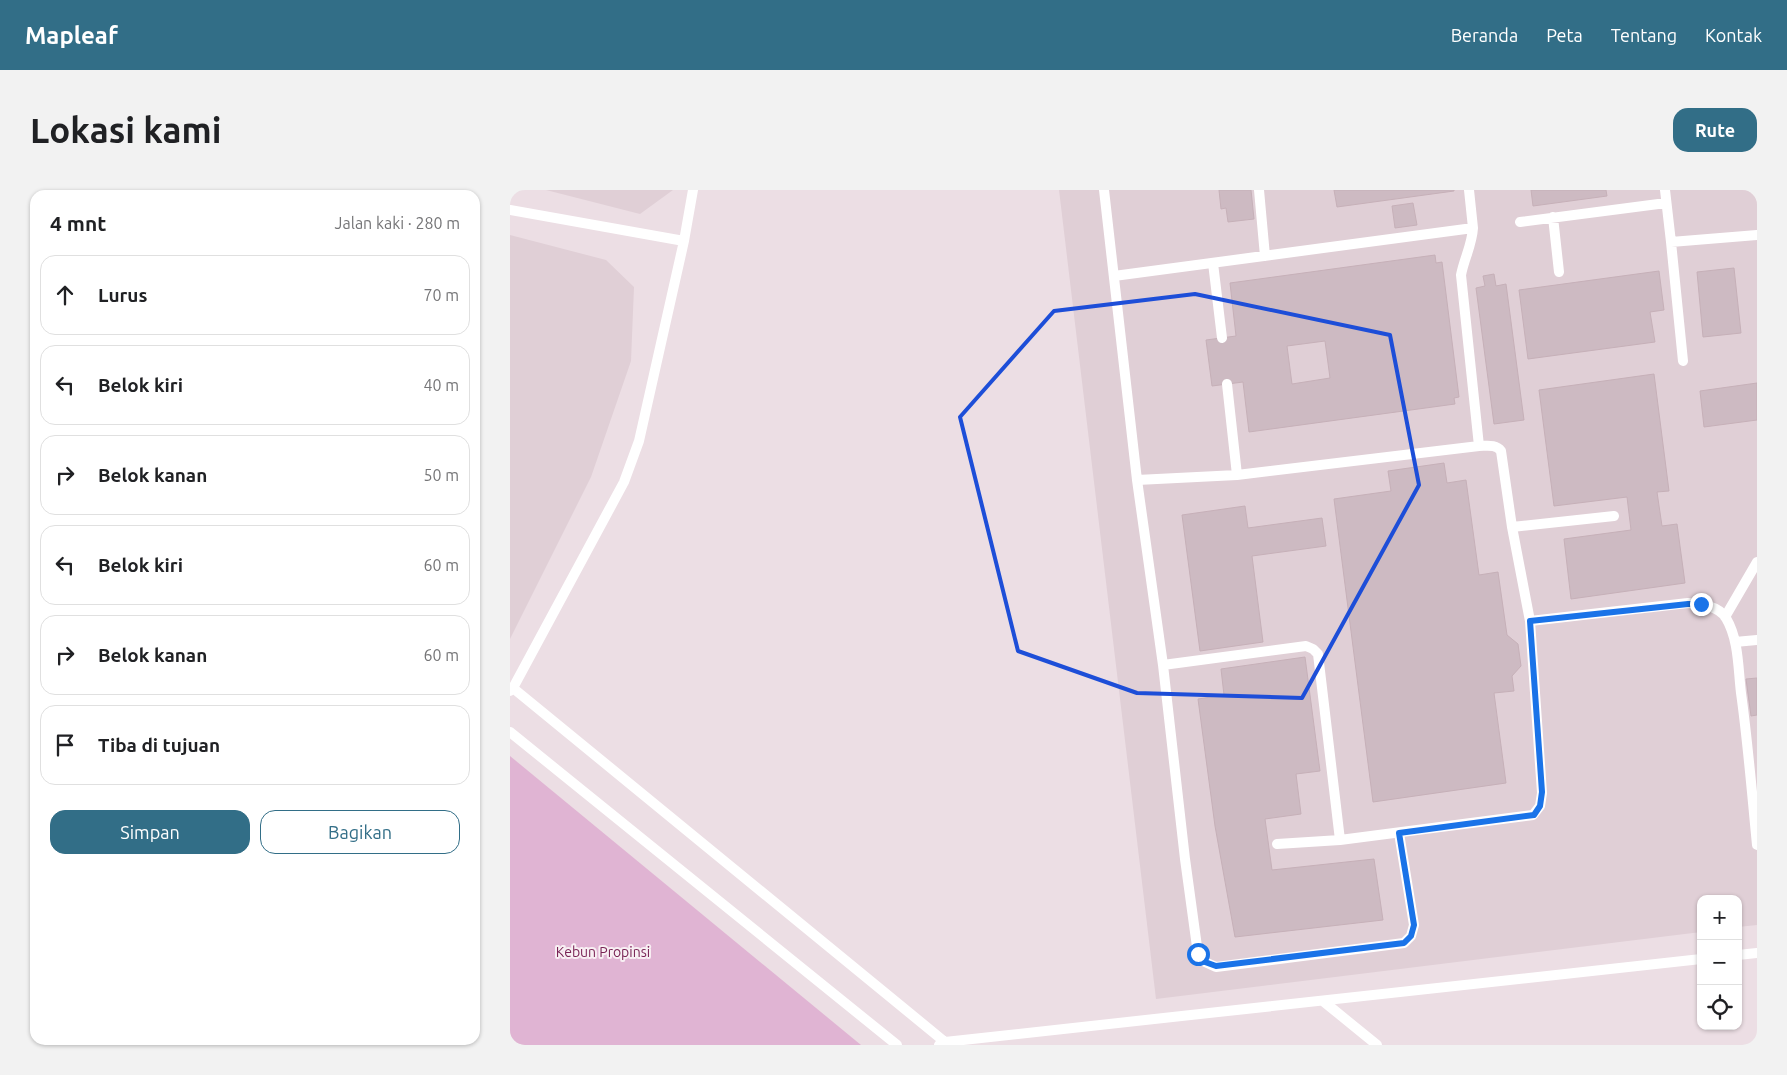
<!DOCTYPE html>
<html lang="id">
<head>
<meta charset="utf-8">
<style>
  :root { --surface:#fff; --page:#f2f2f2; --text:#202124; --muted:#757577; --line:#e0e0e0; --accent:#326e87 }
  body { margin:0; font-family:Ubuntu,sans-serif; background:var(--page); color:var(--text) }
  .controls { position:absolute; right:15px; bottom:15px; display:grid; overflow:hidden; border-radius:10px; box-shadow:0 1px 4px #0004 }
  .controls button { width:45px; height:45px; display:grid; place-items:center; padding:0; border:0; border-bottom:1px solid var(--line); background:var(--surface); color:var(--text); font:25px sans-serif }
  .stop { position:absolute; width:15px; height:15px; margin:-11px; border:4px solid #1a73e8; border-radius:50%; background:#fff }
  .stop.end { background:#1a73e8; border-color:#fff; box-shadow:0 1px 5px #0008 }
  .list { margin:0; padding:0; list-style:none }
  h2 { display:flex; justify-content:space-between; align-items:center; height:65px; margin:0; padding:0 20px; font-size:21px }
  h2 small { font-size:16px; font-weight:400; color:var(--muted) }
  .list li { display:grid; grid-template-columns:32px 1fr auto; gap:15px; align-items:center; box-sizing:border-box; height:80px; margin:0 10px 10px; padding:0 10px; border:1px solid var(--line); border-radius:15px }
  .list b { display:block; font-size:19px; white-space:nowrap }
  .list em { font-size:16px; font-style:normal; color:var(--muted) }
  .actions { display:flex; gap:10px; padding:15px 20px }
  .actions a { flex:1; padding:11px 0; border:1px solid var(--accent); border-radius:15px; text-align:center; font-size:18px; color:var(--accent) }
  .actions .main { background:var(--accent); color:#fff }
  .icon { flex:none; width:28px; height:28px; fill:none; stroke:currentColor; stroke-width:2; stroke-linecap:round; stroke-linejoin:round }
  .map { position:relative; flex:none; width:1247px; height:855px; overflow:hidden; border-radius:15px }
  header { display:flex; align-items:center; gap:30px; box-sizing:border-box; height:70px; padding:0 25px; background:var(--accent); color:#fff }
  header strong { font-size:24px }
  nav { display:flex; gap:28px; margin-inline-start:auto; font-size:18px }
  .intro { display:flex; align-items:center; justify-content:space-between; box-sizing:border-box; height:120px; padding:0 30px }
  h1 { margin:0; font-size:35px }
  .button { padding:12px 22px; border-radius:15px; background:var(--accent); color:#fff; font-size:18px; font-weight:700 }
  main { display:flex; gap:30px; padding:0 30px }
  aside { flex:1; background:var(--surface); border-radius:15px; box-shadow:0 1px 4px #0004 }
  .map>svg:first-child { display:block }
  .built { fill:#e0cfd6 }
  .green { fill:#e0b4d3 }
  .building { fill:#cdbac2; stroke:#c6b0b8; fill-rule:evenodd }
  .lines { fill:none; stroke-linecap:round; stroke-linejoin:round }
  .service { stroke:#fff; stroke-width:10 }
  .route { stroke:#1a73e8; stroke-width:6 }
  .marked { fill:none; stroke:#1d4ed8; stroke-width:4; stroke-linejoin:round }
  .labels { text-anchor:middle; stroke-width:4; stroke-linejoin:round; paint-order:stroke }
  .park-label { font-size:14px; fill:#792355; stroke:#f8eff3 }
</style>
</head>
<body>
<header>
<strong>Mapleaf</strong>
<nav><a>Beranda</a><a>Peta</a><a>Tentang</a><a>Kontak</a></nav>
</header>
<div class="intro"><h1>Lokasi kami</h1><a class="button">Rute</a></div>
<main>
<aside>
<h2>4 mnt<small>Jalan kaki · 280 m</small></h2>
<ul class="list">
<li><svg class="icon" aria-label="ahead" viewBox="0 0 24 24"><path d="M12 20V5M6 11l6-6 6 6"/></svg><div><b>Lurus</b></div><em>70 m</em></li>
<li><svg class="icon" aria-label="left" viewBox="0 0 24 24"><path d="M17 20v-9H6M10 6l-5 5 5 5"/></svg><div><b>Belok kiri</b></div><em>40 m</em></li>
<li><svg class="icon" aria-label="right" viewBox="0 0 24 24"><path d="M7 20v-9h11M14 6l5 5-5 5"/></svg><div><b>Belok kanan</b></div><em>50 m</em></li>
<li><svg class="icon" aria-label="left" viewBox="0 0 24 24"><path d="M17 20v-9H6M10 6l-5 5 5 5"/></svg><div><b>Belok kiri</b></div><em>60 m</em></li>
<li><svg class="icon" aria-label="right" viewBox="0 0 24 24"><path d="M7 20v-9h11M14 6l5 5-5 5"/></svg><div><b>Belok kanan</b></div><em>60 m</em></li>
<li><svg class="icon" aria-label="arrive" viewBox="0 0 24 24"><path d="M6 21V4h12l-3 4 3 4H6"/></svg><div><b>Tiba di tujuan</b></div></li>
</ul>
<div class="actions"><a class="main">Simpan</a><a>Bagikan</a></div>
</aside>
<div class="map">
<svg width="1247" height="855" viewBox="0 0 1247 855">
  <rect width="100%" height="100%" fill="#ecdee4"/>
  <path class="built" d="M36,0H163L130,24Z
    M549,0H1247V735L1228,737V709H1191V742L646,809Z
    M0,45L96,70L124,97L121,171L81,287L0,449Z"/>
  <path class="green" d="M0,566L351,855H0Z"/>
  <path class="building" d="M709,0H741L744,29L718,32L716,18L711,19Z
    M824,0H944V1L827,17Z
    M1021,0H1096L1097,6L1023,16Z
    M903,13L907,35L885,38L882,16Z
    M925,65L926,73L932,72L949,207L944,208L945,214L739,242L733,192L702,196L696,150L726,146L720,93ZM815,151L820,188L782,194L777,156Z
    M1224,78L1231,143L1193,147L1187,82Z
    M1149,81L1154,120L1140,122L1145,152L1018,169L1009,100Z
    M984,84L986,96L996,94L1014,230L984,234L966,98L975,96L973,86Z
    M1144,184L1159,301L1147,302L1152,336L1167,334L1175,393L1061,409L1054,349L1121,340L1117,307L1044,316L1029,200Z
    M1247,193V230L1194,237L1190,201Z
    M934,273L937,293L956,290L969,385L988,382L997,445L1008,454L1011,476L1002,486L1004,501L984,503L996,593L863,612L824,309L881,301L878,281Z
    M735,316L738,338L812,328L816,356L742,366L753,452L690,461L672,325Z
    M795,467L810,581L786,584L791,624L755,629L762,680L864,669L873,730L725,747L705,636L688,509L714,505L711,479Z
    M1247,488V525L1241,526L1236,489Z"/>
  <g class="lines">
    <path class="service" d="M594,0L627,290L653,475L675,669L688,764L695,772L706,777L894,753L901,746L904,735L889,643
      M749,0L755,66
      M1155,0L1161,52L1247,45
      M0,20L174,51
      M1043,27L1049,82
      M1010,32L1156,13
      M963,38C962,55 954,69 951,85L969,256
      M1161,52L1173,171
      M703,73L712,148
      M604,86L963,38L959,0
      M717,194L727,285
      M627,290L727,285L969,256C977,256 986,254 991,261L1002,337L1020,431L1032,603L1030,616L1023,625L830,650L767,654
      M1002,337L1104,326
      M1215,427L1247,372
      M1020,431L1178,413C1191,414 1209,416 1216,428C1229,450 1228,478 1231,503C1238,553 1242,604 1247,655
      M1225,452L1247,450
      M653,475L796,456L803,459L808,464L830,650
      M3,498L435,852V855
      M0,501L3,498L114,292L129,251L174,51L183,0
      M0,542L387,855
      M1228,765L1247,763
      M813,811L867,855
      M429,855L435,852L1191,769"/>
  </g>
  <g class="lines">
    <path class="route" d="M688,764L695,772L706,776L894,753L901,746L904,735L889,643L1024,625L1030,616L1032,602L1020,431L1178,414H1191"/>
  </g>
  <path class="marked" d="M685,104L880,145L909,295L792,508L627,503L508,461L450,227L544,121Z"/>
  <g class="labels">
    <g class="park-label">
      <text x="93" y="767">Kebun Propinsi</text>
    </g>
  </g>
</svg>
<div class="controls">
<button>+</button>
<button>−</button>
<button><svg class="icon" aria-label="locate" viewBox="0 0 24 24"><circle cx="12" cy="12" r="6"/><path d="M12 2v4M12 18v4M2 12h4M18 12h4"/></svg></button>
</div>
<div class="stop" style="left:688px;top:764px"></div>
<div class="stop end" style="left:1191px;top:414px"></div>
</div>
</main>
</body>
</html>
